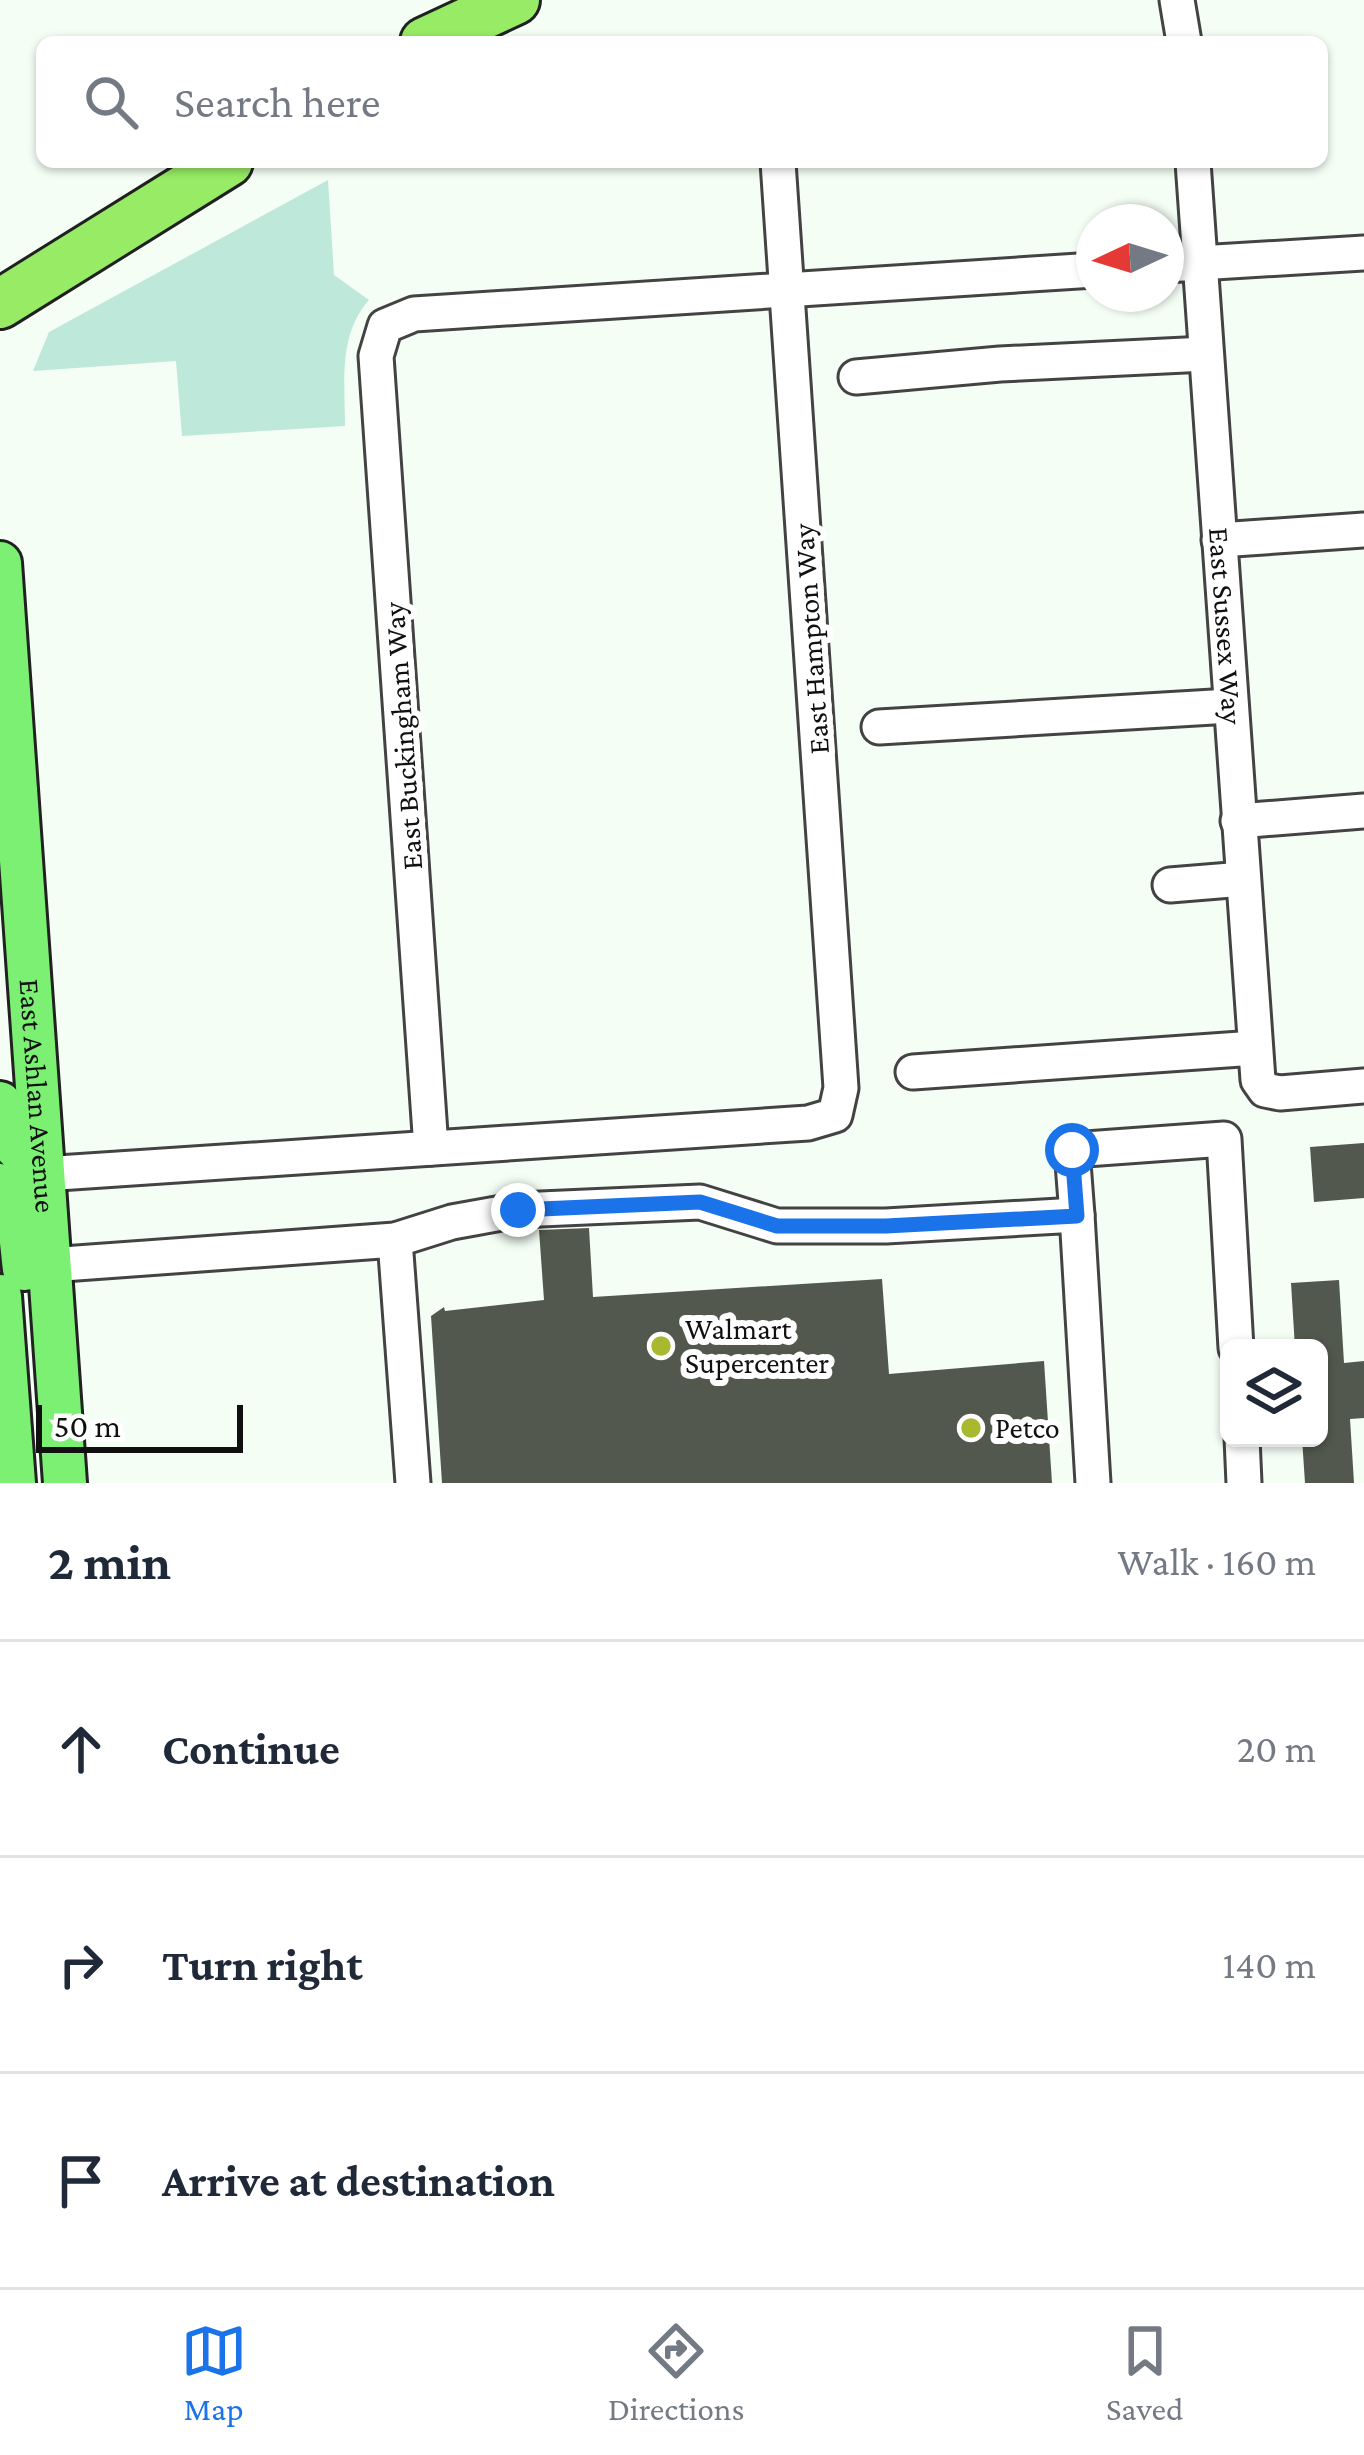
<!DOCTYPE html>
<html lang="en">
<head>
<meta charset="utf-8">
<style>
  :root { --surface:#fff; --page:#f6f6f7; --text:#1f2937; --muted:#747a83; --line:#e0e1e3; --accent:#1a73e8 }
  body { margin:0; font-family:"Crimson Pro",serif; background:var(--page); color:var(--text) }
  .controls { position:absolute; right:36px; bottom:36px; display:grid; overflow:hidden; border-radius:18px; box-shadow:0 3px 9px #0004 }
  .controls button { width:108px; height:108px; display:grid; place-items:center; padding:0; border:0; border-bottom:3px solid var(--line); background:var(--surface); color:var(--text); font:60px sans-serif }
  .compass { position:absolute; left:1076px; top:204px; width:108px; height:108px; border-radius:50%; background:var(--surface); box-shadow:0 3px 9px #0004; rotate:266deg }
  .scale { position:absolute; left:36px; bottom:30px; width:207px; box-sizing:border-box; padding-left:12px; border:6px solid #101010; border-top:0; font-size:33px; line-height:42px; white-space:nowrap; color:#101010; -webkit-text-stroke:9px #fff; paint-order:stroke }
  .stop { position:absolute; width:36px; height:36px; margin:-27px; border:9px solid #1a73e8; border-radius:50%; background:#fff }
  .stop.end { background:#1a73e8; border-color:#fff; box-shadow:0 3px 12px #0008 }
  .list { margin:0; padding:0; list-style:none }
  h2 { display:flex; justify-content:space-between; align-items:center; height:156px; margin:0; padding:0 48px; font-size:51px }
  h2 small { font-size:39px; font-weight:400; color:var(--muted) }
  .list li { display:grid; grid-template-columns:78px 1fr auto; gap:36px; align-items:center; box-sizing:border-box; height:216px; padding:0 48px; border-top:3px solid var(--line) }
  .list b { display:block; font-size:45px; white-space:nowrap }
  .list em { font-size:39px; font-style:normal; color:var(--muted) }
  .icon { flex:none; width:66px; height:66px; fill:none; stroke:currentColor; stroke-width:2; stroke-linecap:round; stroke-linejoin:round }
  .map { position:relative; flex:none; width:1364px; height:1483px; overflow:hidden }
  .search { position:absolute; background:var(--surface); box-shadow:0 3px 9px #0004; left:36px; right:36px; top:36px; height:132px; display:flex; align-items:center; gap:30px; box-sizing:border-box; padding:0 42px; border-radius:18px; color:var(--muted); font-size:45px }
  .sheet { height:804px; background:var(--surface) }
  nav { display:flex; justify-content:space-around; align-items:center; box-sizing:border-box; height:168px; border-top:3px solid var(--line); background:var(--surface); font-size:33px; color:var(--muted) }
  nav a { display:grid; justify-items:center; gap:6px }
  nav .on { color:var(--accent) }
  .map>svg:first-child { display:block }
  .green { fill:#bee8d9 }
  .building { fill:#52584d }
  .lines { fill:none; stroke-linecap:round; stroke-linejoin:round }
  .minor-casing { stroke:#434343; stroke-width:39 }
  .major-casing { stroke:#212121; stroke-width:48 }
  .highway-casing { stroke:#212121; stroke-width:54 }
  .minor { stroke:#fff; stroke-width:33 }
  .major { stroke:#7bf072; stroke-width:42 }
  .highway { stroke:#97eb65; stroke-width:48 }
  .route { stroke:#1a73e8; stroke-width:15 }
  .poi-dot { fill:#a8b92f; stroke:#fff; stroke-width:4.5 }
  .labels { text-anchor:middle; stroke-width:12; stroke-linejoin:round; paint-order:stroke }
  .street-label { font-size:30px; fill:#101010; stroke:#fff }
  .poi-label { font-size:30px; fill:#101010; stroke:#fff; text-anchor:start }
</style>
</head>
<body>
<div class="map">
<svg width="1364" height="1483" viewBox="0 0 1364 1483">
  <rect width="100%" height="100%" fill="#f4fef4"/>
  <path class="green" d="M328,180L334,275L369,300C338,335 345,381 345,426L182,436L176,361L33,371L49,332Z"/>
  <path class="building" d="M1364,1143V1198L1314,1202L1310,1147Z
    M589,1228L593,1297L882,1279L889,1374L1044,1361L1052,1483H442L431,1316L444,1307L445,1311L544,1300L539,1230Z
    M1339,1280L1344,1363L1364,1361V1418L1350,1419L1354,1483H1305L1302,1438H1319V1348H1295L1291,1283Z"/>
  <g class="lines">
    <defs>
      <g id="minor">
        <path d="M1177,0L1184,42"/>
        <path id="s1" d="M1193,162L1258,1080L1265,1090L1280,1093L1364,1086"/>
        <path d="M1166,265L1364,253"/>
        <path d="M856,377L1000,364L1206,354"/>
        <path d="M1219,540L1364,530"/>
        <path d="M879,727L1230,706"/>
        <path d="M1238,821L1364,811"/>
        <path d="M1170,885L1243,879"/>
        <path d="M913,1072L1255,1048"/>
        <path d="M431,1148L376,356L385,326L414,314L1094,270"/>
        <path d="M43,1174L808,1123L835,1115L841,1088L778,162"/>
        <path d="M1077,1215L1072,1150L1224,1139L1236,1348"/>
        <path d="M395,1240L413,1483"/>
        <path d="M49,1265L395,1240L452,1222L518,1210L700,1202L777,1226H886L1077,1215L1093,1483"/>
        <path d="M1242,1438L1244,1483"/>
      </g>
      <g id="major">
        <path id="s2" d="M0,563L65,1483"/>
        <path d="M0,1103L11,1142L43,1174"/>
        <path d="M0,1185C21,1207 20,1239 24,1269"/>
        <path d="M0,1296L14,1483"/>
      </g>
      <path id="highway" d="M425,42L515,0
        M0,304L228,162"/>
    </defs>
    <use href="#minor" class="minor-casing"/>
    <use href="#major" class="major-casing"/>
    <use href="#highway" class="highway-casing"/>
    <use href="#minor" class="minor"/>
    <use href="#major" class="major"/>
    <use href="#highway" class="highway"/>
  </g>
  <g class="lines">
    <path class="route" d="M518,1210L700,1202L777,1226H886L1077,1216L1072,1150"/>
  </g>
  <g class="poi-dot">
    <circle cx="661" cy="1346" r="12"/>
    <circle cx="971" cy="1428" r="12"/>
  </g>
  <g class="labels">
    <g class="street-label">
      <text dy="10" stroke="none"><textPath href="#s1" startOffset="465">East Sussex Way</textPath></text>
      <text transform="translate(811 639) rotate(-94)" y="10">East Hampton Way</text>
      <text transform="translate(403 736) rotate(-94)" y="10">East Buckingham Way</text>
      <text dy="10" stroke="none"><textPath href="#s2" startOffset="534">East Ashlan Avenue</textPath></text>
    </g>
    <g class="poi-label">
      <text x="685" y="1339">Walmart<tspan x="685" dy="34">Supercenter</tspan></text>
      <text x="995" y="1438">Petco</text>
    </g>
  </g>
</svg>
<div class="controls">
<button><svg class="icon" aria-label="layers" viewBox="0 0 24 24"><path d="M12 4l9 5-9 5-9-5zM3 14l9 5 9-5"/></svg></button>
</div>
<svg class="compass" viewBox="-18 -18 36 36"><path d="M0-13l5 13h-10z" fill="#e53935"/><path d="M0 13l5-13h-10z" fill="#747a83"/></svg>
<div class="scale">50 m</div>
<div class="stop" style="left:1072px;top:1150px"></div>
<div class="stop end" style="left:518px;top:1210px"></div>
<div class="search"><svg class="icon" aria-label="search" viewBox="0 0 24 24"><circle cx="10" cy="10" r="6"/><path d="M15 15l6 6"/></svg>Search here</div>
</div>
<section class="sheet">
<h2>2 min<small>Walk · 160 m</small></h2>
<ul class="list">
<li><svg class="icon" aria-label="ahead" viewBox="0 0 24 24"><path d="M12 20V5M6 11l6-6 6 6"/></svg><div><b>Continue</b></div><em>20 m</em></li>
<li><svg class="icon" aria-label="right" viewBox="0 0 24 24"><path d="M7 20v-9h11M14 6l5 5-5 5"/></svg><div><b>Turn right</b></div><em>140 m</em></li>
<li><svg class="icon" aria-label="arrive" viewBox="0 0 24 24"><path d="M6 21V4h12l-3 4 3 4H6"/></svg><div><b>Arrive at destination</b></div></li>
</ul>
</section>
<nav>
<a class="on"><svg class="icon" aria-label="map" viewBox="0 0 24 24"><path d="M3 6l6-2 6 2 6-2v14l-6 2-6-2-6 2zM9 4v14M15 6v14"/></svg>Map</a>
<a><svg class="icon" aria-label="directions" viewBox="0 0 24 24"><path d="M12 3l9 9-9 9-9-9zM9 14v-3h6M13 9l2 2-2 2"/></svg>Directions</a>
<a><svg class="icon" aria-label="saved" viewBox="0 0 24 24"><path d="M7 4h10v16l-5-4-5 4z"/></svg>Saved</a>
</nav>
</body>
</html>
